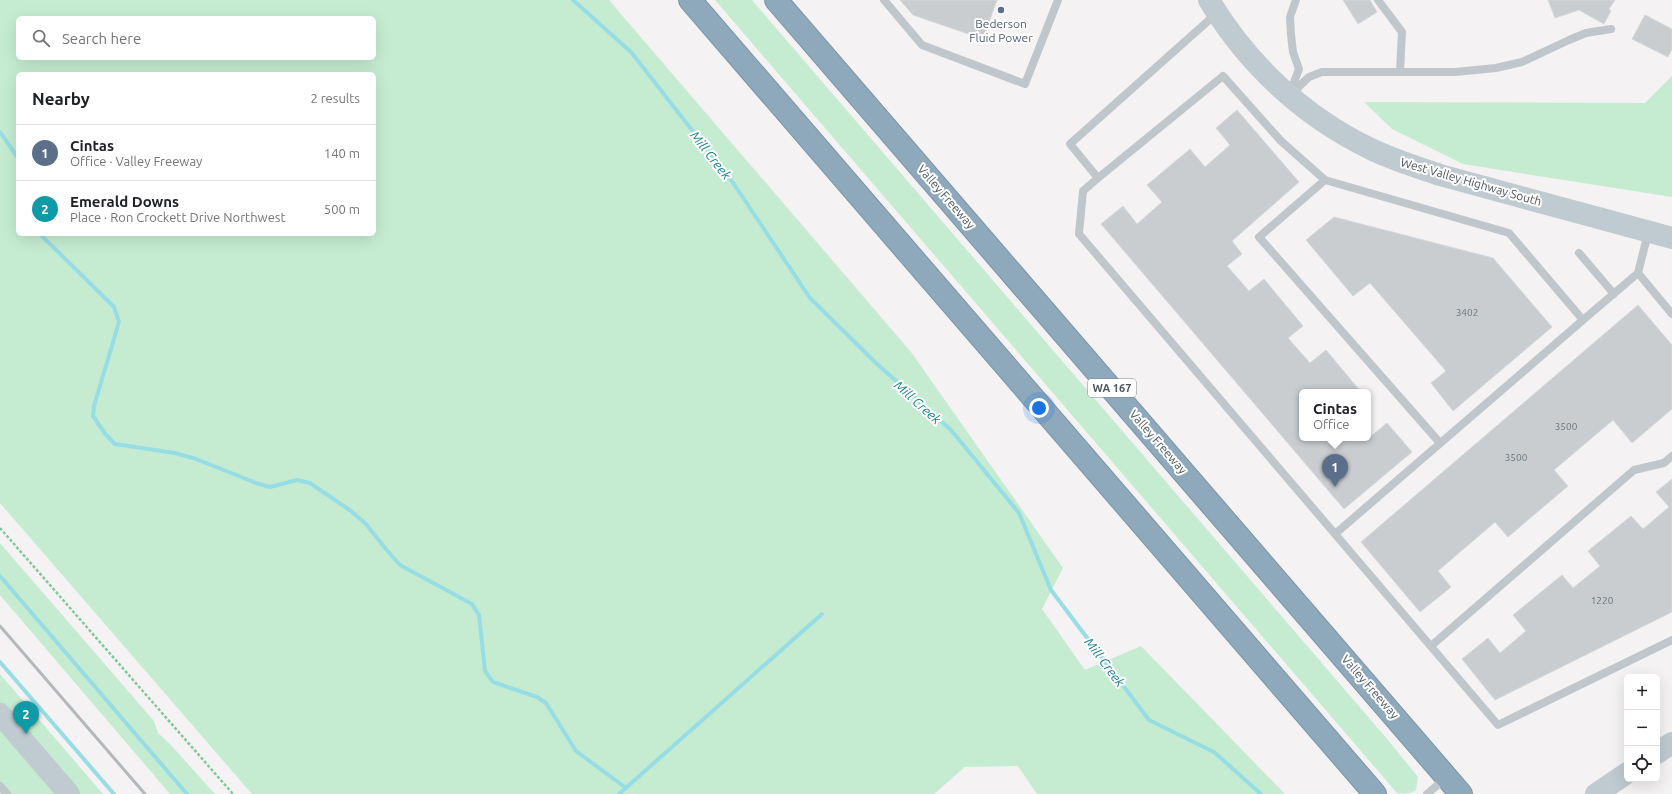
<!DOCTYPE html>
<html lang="en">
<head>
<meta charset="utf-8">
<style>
  :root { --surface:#fff; --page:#f2f2f2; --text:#202124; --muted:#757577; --line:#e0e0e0; --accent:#2a87d5 }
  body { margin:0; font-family:Ubuntu,sans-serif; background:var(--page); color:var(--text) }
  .controls { position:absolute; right:12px; bottom:12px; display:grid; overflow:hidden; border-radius:6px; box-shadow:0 4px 16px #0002 }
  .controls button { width:36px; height:36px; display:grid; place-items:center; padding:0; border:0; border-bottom:1px solid var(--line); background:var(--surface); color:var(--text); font:20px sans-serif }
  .you { position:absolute; left:1039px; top:408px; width:14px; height:14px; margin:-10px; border:3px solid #fff; border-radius:50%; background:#1a73e8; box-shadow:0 0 0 6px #1a73e833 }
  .badge { display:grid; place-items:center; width:26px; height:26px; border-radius:50%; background:var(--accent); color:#fff; font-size:13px; font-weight:700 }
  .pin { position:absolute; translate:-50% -33px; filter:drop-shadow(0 1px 2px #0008) }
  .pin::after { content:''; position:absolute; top:21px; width:14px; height:12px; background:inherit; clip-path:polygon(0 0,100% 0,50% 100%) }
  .popup { position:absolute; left:1299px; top:389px; width:72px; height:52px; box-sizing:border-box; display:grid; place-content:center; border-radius:6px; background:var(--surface); filter:drop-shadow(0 1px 3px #0005); font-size:13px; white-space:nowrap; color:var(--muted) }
  .popup b { font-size:15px; color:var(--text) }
  .popup::after { content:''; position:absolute; left:50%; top:100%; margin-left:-8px; border:8px solid transparent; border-top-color:var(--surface) }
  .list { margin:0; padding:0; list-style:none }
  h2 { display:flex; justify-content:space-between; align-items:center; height:52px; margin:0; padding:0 16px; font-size:17px }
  h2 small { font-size:13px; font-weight:400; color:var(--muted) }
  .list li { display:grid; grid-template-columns:26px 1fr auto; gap:12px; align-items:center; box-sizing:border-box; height:56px; padding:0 16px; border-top:1px solid var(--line) }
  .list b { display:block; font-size:15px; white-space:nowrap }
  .list p { margin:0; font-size:13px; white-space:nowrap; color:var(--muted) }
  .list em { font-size:13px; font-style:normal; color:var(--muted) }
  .icon { flex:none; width:22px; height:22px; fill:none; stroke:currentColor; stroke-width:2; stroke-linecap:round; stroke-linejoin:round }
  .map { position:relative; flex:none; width:1672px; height:794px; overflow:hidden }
  .search { position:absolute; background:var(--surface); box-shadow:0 4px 16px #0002; left:16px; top:16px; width:360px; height:44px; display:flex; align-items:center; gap:10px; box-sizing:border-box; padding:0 14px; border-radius:6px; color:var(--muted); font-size:15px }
  .panel { position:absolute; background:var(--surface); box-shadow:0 4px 16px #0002; left:16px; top:72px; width:360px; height:164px; border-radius:6px }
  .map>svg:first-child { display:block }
  .green { fill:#c5ecd0; fill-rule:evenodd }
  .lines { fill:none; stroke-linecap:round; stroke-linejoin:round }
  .stream { stroke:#97dde5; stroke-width:4 }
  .building { fill:#c9cdd0; stroke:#d6d9dc }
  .highway-casing { stroke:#7994a7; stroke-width:24 }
  .path { stroke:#80c89d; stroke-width:2.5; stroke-dasharray:3 2; stroke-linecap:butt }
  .lane { stroke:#bfc7cd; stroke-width:8 }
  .secondary { stroke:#bfcad1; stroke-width:22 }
  .highway { stroke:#8ea9bb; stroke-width:22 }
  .rail { stroke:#b4b8bb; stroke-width:3 }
  .service-dot { fill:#5c6f8a; stroke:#fff; stroke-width:1.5 }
  .labels { text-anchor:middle; stroke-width:4; stroke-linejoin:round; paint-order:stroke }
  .number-label { font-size:10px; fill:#6a747a }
  .shield { fill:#fff; stroke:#81898e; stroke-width:1 }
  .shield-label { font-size:11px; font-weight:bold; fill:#4b575e }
  .service-label { font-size:12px; fill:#4e5e75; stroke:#fff }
  .street-label { font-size:12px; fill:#4b575e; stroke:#fff }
  .water-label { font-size:13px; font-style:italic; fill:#19808c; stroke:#fff }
</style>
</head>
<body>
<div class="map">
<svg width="1672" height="794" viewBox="0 0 1672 794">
  <rect width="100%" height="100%" fill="#f4f2f2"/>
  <path class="green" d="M0,0H609L911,352L1063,568L1042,609L1085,670L1141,646L1285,794H1037L1018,766L965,767L934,794H252L0,503ZM18,18H374V58H18ZM18,74H374V234H18Z
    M715,0H752L1388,740L1418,777L1416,790C1411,794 1403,794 1397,793Z
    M1672,76V197L1463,164L1392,129L1364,102L1645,103Z
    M0,543L154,721L158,733L169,743L215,794H170L0,595Z
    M0,674L103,794H0Z"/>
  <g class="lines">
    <path class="stream" d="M573,0L631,52L734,184L810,298L876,363L951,430L1019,513L1051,590L1149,720L1214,752L1261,794
      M0,132L18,158
      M40,234L114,307L119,322L94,406L93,416L106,435L115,444L175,453L196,459L256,483L270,487L297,480L310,483L351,511L366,524L385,548L400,565L472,604L479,615L485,671L493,682L537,697L546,703L576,751L626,788
      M0,576L187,794
      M0,662L114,794
      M619,794L822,614"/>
  </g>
  <path class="building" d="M900,0H997L983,39L913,15Z
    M1343,0H1370L1377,12L1358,24Z
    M1548,0H1615L1609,9L1611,11L1604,24L1579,10L1555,18Z
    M1645,15L1672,29V49L1668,57L1632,39Z
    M1237,110L1299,182L1232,241L1242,254L1227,266L1249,291L1264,279L1303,326L1288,338L1310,363L1326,350L1361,392H1302V438H1369L1387,423L1412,452L1344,509L1101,224L1123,206L1137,224L1162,202L1147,185L1190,149L1205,167L1230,145L1216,128Z
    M1334,217L1493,258L1552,327L1453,411L1431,383L1446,371L1370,283L1353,296L1306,240Z
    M1638,305L1672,345V409L1632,443L1613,420L1554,470L1568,486L1508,537L1495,522L1438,571L1451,587L1420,612L1361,542Z
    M1672,479V612L1495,700L1462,659L1488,638L1500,653L1526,631L1513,615L1562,575L1573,588L1600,566L1588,551L1631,516L1643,529L1669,507L1656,492Z"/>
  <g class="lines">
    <defs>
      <path id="highway" d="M690,0L1375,794
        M776,0L1461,794"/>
    </defs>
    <use href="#highway" class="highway-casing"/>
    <path class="path" d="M0,528L233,794"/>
    <path class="lane" d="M884,0L922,45L1025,84L1058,0
      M1378,0L1402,32L1400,71
      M1217,13L1070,144L1098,178L1083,191L1079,234L1498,725L1672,640
      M1290,93L1299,69L1293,52L1291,35L1290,17L1296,0
      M1290,95L1309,77L1322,72H1455L1496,68L1522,62L1569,40L1586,33L1611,29
      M1098,178L1223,76L1281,141L1325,180L1509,233L1583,320L1335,534
      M1325,180L1259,237L1440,443
      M1579,253L1614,294
      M1638,273L1672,314
      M1583,320L1638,273L1648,233
      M1431,646L1634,470L1664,463L1672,456
      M0,786L7,794
      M1427,794L1447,777"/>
    <path class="secondary" d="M1209,0C1247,64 1304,117 1371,149C1393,160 1417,167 1440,175L1672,238
      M0,714L69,794
      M1657,753L1672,743
      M1596,794L1627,773"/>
    <use href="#highway" class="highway"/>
    <path class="rail" d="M0,626L145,794"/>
  </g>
  <circle class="service-dot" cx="1001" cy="10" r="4"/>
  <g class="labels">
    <g class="number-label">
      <text x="1467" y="316">3402</text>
      <text x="1566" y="430">3500</text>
      <text x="1516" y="461">3500</text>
      <text x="1602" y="604">1220</text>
    </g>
    <rect class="shield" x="1088" y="379" width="48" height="18" rx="3"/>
    <g class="shield-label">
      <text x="1112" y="392">WA 167</text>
    </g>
    <g class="service-label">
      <text x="1001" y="28">Bederson<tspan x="1001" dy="14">Fluid Power</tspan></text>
    </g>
    <g class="street-label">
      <text transform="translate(1471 182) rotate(16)" y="4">West Valley Highway South</text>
      <text transform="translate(946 197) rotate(49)" y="4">Valley Freeway</text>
      <text transform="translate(1158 442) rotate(49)" y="4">Valley Freeway</text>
      <text transform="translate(1370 687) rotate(49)" y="4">Valley Freeway</text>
    </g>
    <g class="water-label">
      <text transform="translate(711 155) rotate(52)" y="5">Mill Creek</text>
      <text transform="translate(918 402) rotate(42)" y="5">Mill Creek</text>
      <text transform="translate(1105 662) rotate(53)" y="5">Mill Creek</text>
    </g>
  </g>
</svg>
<div class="controls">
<button>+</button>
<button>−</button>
<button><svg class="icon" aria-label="locate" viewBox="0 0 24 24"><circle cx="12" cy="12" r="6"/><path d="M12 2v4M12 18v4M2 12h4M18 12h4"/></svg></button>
</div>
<div class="you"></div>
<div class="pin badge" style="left:1335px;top:487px;background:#5c6f8a">1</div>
<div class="popup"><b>Cintas</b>Office</div>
<div class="pin badge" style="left:26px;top:734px;background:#0f9aa8">2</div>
<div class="search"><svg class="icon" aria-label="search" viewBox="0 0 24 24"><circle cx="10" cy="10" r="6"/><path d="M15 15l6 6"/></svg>Search here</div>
<section class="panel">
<h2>Nearby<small>2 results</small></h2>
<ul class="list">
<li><span class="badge" style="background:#5c6f8a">1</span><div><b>Cintas</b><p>Office · Valley Freeway</p></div><em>140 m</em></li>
<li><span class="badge" style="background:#0f9aa8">2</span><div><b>Emerald Downs</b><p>Place · Ron Crockett Drive Northwest</p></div><em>500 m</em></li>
</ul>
</section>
</div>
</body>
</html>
